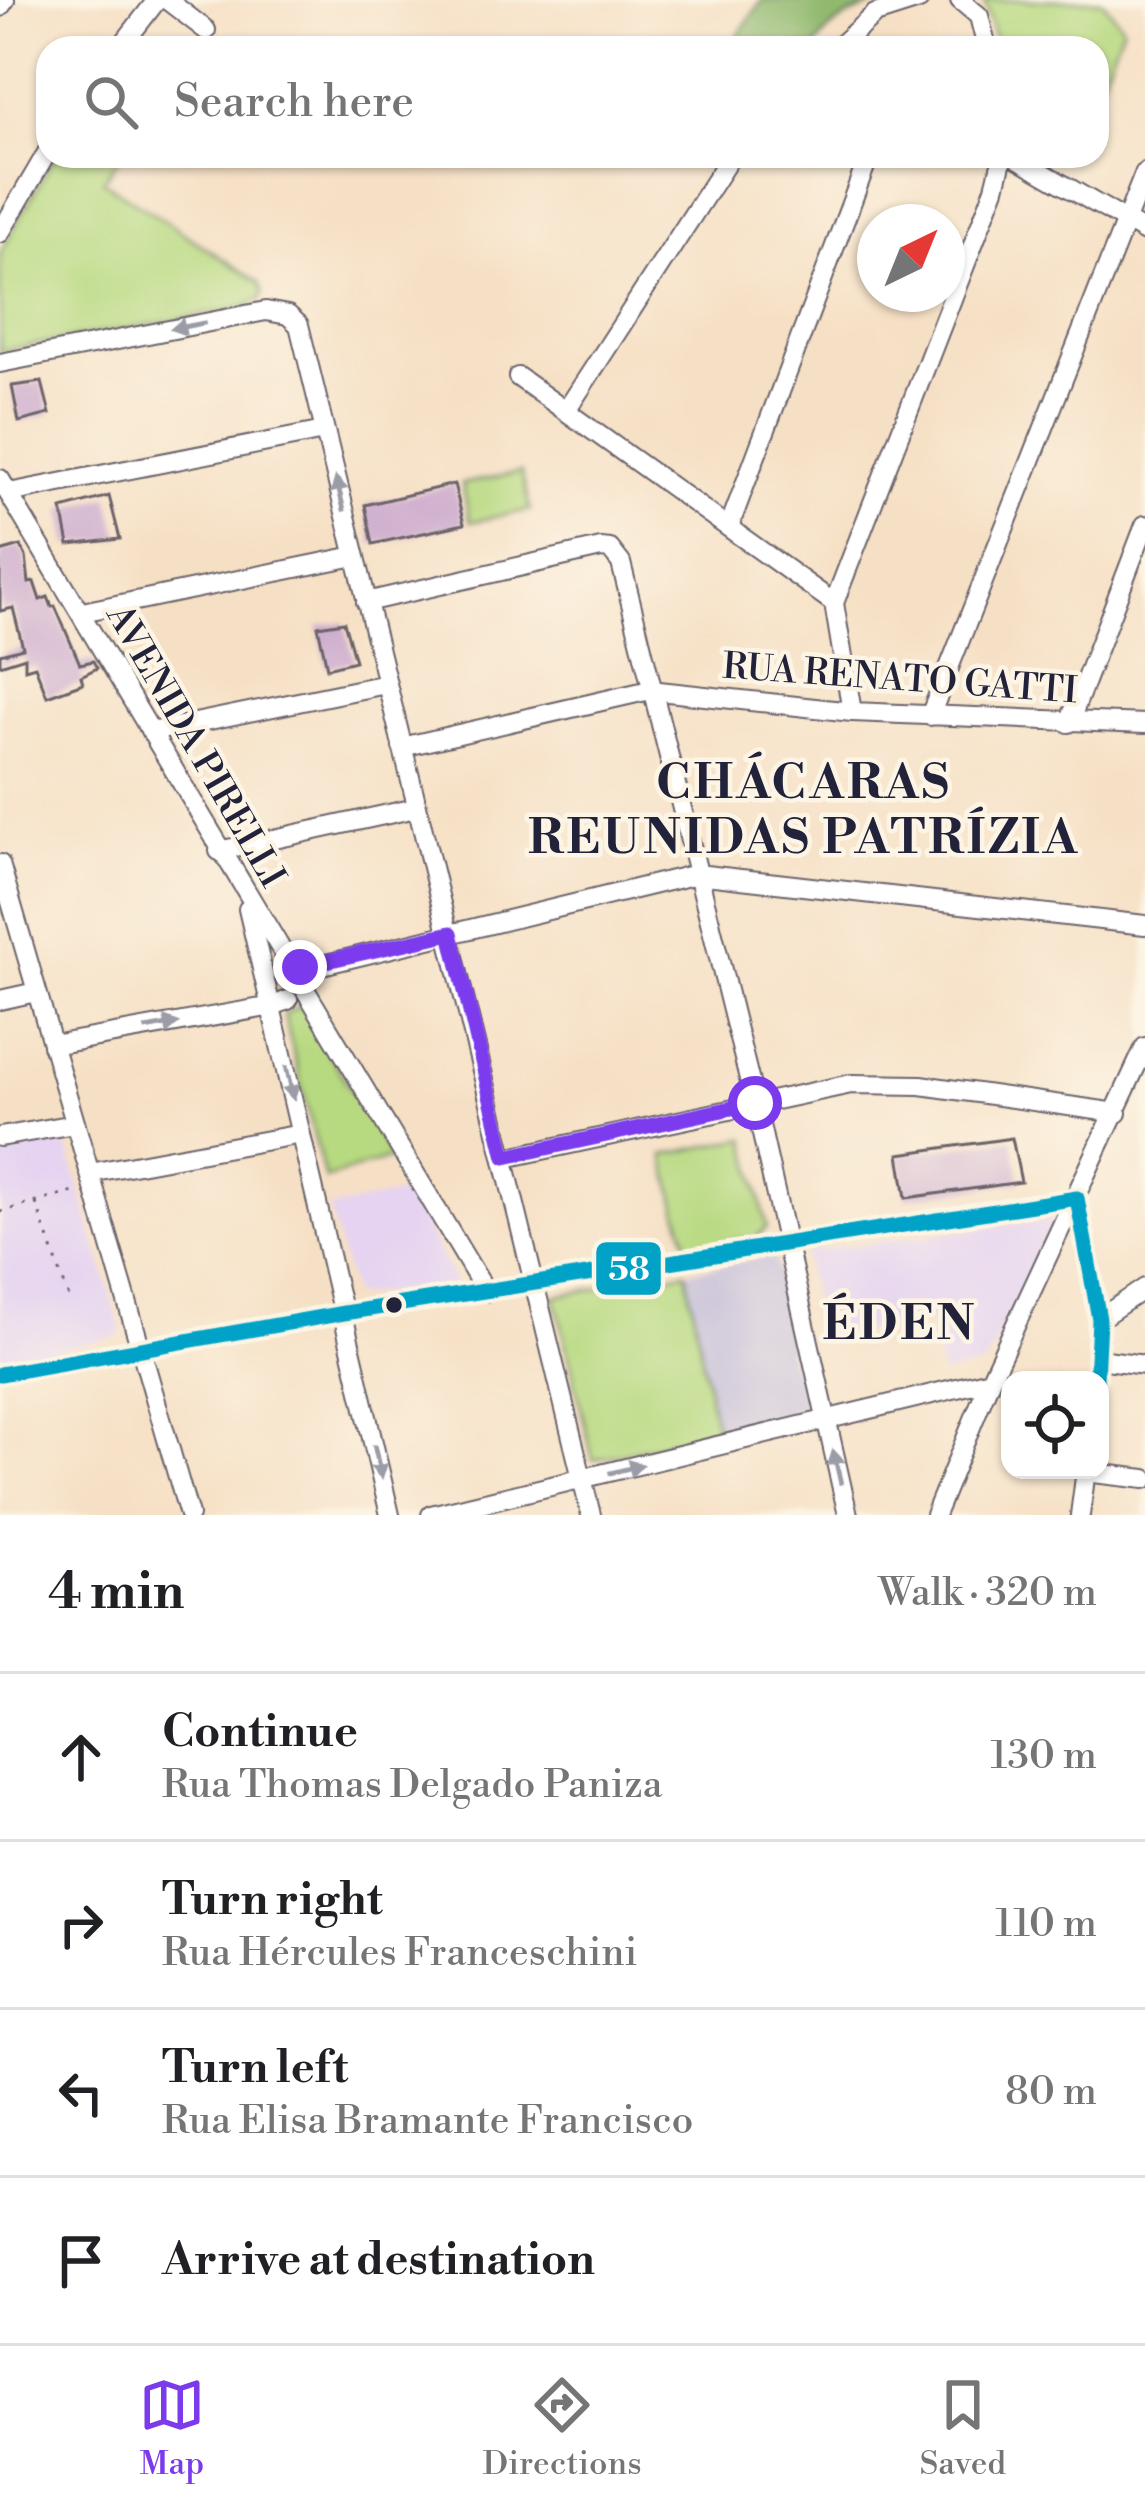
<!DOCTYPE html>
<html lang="en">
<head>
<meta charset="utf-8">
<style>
  :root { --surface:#fff; --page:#f2f2f2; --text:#202124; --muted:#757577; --line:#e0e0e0; --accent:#7c3aed }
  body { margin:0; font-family:"Libre Bodoni",serif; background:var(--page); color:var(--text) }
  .controls { position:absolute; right:36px; bottom:36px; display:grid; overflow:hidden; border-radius:24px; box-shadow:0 3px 9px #0004 }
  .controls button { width:108px; height:108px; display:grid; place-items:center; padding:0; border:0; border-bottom:3px solid var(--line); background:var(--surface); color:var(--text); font:60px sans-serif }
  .compass { position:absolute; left:857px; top:204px; width:108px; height:108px; border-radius:50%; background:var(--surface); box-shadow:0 3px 9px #0004; rotate:43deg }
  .stop { position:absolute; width:36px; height:36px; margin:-27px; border:9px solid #7c3aed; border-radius:50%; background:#fff }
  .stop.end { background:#7c3aed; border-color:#fff; box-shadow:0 3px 12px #0008 }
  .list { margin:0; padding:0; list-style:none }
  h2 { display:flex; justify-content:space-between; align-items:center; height:156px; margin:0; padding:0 48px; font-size:51px }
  h2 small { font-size:39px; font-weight:400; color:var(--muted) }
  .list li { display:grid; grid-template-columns:78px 1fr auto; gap:36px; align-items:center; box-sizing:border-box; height:168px; padding:0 48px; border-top:3px solid var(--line) }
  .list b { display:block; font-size:45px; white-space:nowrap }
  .list p { margin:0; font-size:39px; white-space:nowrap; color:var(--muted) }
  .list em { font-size:39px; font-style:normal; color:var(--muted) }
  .icon { flex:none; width:66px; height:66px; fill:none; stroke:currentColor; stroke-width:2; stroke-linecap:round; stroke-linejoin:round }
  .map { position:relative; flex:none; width:1145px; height:1515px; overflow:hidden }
  .search { position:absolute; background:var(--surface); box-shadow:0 3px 9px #0004; left:36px; right:36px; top:36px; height:132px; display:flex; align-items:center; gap:30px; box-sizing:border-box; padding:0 42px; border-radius:36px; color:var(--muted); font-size:45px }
  .sheet { height:828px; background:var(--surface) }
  nav { display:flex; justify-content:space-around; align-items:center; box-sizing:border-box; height:168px; border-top:3px solid var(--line); background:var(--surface); font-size:33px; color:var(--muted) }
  nav a { display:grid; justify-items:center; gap:6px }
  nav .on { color:var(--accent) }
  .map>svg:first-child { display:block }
  .built { fill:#e5d3f1 }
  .industrial { fill:#c7c0d9 }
  .green { fill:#b7d980; stroke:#6c7e5e; stroke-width:3 }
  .forest { fill:#91b96e; stroke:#5a6e54; stroke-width:3 }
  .building { fill:#ccaace }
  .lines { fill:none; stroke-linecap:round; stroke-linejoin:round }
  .minor-casing { stroke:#6c646b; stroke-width:22 }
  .path { stroke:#6c646b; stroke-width:3; stroke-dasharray:3 9; stroke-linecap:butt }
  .minor { stroke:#fff; stroke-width:18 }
  .bus-1-casing { stroke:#fcf5e5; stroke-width:24 }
  .bus-1 { stroke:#02a2c7; stroke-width:15 }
  .oneway { fill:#9c9ca7 }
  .route { stroke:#7c3aed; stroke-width:15 }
  .bus-dot { fill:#22223b; stroke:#fcf5e5; stroke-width:4.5 }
  .labels { text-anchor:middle; stroke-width:9; stroke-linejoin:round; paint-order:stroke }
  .street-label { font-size:36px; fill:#22223b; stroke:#fcf5e5 }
  .district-label { font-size:48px; font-weight:bold; letter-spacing:3px; fill:#22223b; stroke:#fcf5e5 }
  .line-badge { stroke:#fcf5e5; stroke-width:4.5 }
  .badge-label { font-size:33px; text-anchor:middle; font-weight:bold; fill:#fff }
</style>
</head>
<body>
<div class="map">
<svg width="1145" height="1515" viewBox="0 0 1145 1515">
  <rect width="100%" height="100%" fill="#fcf5e5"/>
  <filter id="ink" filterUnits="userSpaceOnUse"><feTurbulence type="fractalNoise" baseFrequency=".00833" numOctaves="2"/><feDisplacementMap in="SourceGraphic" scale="24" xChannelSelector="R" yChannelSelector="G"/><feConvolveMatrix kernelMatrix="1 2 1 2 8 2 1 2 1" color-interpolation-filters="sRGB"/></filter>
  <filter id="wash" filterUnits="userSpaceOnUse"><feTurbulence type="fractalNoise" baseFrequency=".004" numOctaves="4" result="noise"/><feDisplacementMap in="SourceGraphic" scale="48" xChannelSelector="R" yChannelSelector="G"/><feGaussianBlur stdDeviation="2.7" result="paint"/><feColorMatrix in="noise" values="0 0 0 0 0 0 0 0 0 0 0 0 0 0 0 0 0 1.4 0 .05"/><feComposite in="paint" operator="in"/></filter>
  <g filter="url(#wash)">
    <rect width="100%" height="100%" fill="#f6e0c5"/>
    <path class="built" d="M64,1136L122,1332L116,1337L0,1360V1147Z
      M407,1192L456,1284L353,1296L329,1209Z
      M1050,1219L1055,1222L985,1365L942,1375L930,1321L820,1337L804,1254L810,1251Z"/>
    <path class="industrial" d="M768,1257L775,1259L795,1341L787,1351L791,1366L800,1371L808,1408L716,1432L686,1272Z"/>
    <path class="green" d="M984,0H1102L1123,26L1097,91V48H997Z
      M55,156H120L103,181L259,282L263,293L260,300L242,308L0,351V253Z
      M521,472L530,510L470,522L462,484Z
      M301,1005L391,1158L325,1179L284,1015Z
      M746,1138L767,1227L758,1236L688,1248L664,1155Z
      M686,1272L716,1432L593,1460L555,1296Z"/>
    <path class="forest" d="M762,0H889C860,10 831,20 815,48H729Z"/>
    <g id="blocks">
      <path class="building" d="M42,382L50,414L19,422L12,386Z
        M454,484L464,524L373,544L365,505Z
        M109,496L120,539L69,545L62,509Z
        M21,546L26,557L29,583L34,582L40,600L48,597L52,607L55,606L80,664L93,661L97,668L81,676L83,683L47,696L35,666L25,669V657L0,665V654L23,648L13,608L0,611V552Z
        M344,622L355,661L327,668L318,626Z
        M1012,1138L1021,1182L906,1198L899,1154Z"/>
    </g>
  </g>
  <g filter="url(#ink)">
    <use href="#blocks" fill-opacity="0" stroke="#6c646b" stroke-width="3"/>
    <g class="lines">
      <defs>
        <path id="minor" d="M167,0L206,30
          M960,0L979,16L987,48
          M0,7L5,0
          M120,48L157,0
          M837,48L875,14L919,0
          M1014,156L1145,232
          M0,233L48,151
          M0,363L266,311L288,315L299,325L591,1515
          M518,377L834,603
          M566,411L731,156
          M0,479L486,1292
          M9,493L324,431
          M729,527L869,156
          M366,602L601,548L610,549L621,563L755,1103L848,1515
          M834,603L995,188L1003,156
          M834,603L852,712
          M82,612L355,556
          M930,716L1145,172
          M1069,723L1145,525
          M151,732L386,684
          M402,747L650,690L852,712L1145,724
          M219,851L416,808
          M0,864L189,1515
          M248,909L390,1515
          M283,970L326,964L697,874L1145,925
          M0,1000L36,992
          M52,1045L273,1006L288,1000
          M0,1137L75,1124
          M505,1158L851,1084L921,1085L1117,1113
          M90,1173L301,1134
          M1099,1319L1145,1288
          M1098,1359L1145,1365
          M0,1374L344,1313L1077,1198L1099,1319L1096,1380
          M1085,1472L1145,1479
          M431,1515L990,1380
          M935,1515L990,1380L1145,1047
          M1080,1515L1086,1470"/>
      </defs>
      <use href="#minor" class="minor-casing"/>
      <path class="path" d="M36,1203L71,1304
        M0,1212L81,1190"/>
      <use href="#minor" class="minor"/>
      <defs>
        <path id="bus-1" d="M0,1374L344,1313L1077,1198L1099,1319L1096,1380"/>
      </defs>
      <use href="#bus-1" class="bus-1-casing"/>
      <use href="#bus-1" class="bus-1"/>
    </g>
    <defs><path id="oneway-solid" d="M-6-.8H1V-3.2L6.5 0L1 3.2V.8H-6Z" transform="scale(3)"/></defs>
    <g class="oneway">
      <use href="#oneway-solid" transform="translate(188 326) rotate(169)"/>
      <use href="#oneway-solid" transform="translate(340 494) rotate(-104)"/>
      <use href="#oneway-solid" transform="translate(162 1026) rotate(-10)"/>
      <use href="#oneway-solid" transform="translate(290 1083) rotate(77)"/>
      <use href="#oneway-solid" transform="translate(378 1462) rotate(77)"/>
      <use href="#oneway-solid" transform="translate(837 1467) rotate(-103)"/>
      <use href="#oneway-solid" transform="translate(626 1469) rotate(-14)"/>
    </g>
  </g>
  <g class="lines" filter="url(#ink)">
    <path class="route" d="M300,967L451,933L505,1157L755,1103"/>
  </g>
  <circle class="bus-dot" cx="394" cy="1305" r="10"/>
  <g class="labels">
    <g class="street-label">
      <text transform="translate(900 677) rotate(4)" y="13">RUA RENATO GATTI</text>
      <text transform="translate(197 745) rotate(60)" y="13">AVENIDA PIRELLI</text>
    </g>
    <g class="district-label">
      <text x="804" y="798">CHÁCARAS<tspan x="804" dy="55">REUNIDAS PATRÍZIA</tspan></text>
      <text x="900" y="1339">ÉDEN</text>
    </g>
  </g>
  <rect class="line-badge" x="594" y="1240" width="69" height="57" rx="12" fill="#02a2c7"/>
  <g class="badge-label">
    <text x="629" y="1280">58</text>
  </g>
</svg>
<div class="controls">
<button><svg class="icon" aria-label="locate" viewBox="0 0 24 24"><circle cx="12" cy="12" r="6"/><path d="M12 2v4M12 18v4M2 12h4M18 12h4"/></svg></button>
</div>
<svg class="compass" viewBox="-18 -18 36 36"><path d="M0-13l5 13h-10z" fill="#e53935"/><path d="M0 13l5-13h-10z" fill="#757577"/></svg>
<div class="stop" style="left:755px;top:1103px"></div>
<div class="stop end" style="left:300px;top:967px"></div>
<div class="search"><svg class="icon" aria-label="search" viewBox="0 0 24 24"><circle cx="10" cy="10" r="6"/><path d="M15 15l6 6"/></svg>Search here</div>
</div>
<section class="sheet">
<h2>4 min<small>Walk · 320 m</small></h2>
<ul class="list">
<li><svg class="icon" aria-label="ahead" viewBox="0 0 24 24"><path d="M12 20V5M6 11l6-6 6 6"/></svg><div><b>Continue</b><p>Rua Thomas Delgado Paniza</p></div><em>130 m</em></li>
<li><svg class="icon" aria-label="right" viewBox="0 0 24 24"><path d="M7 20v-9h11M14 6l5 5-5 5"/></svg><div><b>Turn right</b><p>Rua Hércules Franceschini</p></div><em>110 m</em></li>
<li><svg class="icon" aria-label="left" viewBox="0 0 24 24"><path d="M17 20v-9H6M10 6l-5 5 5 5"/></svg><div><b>Turn left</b><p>Rua Elisa Bramante Francisco</p></div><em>80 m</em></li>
<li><svg class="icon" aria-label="arrive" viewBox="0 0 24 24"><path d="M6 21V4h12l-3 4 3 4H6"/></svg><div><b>Arrive at destination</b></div></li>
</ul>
</section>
<nav>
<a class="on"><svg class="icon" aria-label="map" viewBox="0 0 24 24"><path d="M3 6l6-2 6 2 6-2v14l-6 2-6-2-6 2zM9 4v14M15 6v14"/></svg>Map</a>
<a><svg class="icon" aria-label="directions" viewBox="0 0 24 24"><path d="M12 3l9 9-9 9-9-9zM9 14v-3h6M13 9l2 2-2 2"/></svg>Directions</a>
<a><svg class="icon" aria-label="saved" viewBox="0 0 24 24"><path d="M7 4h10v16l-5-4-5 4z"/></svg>Saved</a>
</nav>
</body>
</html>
